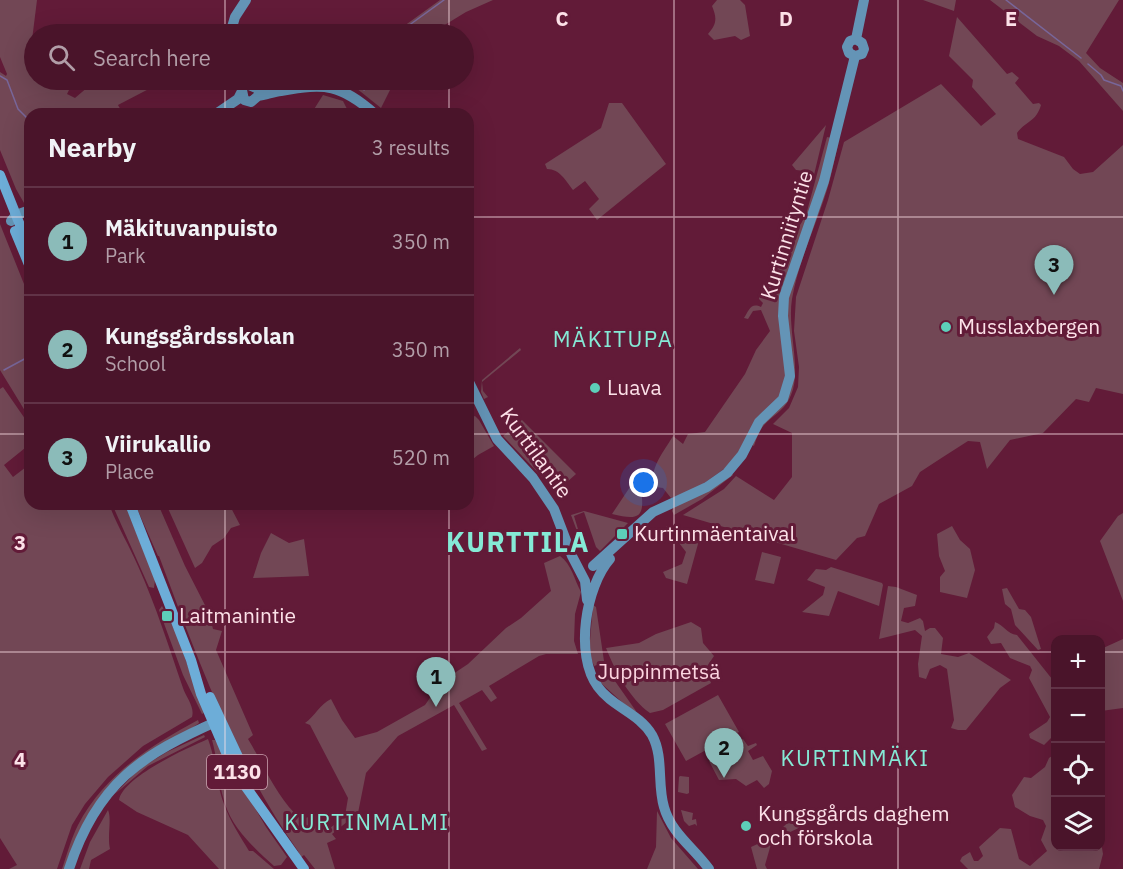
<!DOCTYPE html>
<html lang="en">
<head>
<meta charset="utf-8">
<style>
  :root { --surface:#4a142a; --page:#542136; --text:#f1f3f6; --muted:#b29ea8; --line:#613347; --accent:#8bbbb9 }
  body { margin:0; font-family:"IBM Plex Sans",sans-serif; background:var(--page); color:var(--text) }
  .controls { position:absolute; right:18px; bottom:18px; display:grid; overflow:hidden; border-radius:12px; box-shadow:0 6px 24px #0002 }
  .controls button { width:54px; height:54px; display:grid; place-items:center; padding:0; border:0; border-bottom:2px solid var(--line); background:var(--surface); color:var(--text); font:30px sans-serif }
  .you { position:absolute; left:644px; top:483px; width:21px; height:21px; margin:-15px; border:4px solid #fff; border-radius:50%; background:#1a73e8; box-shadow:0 0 0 9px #1a73e833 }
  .badge { display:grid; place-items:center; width:39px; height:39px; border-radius:50%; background:var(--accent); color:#111; font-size:20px; font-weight:700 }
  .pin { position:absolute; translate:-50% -50px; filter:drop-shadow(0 2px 3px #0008) }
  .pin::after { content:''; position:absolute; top:32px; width:21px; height:18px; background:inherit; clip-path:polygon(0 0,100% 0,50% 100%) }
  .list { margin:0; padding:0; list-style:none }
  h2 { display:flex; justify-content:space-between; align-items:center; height:78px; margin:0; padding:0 24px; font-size:26px }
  h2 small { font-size:20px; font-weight:400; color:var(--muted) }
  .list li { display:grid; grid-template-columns:39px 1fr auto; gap:18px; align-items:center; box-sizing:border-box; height:108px; padding:0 24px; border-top:2px solid var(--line) }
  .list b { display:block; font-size:22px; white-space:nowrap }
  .list p { margin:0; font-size:20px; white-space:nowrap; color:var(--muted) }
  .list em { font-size:20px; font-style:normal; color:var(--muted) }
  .icon { flex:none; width:33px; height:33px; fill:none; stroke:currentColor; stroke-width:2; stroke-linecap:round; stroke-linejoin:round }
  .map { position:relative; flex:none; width:1123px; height:869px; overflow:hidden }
  .search { position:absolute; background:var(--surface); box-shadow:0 6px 24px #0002; left:24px; top:24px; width:450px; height:66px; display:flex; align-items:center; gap:15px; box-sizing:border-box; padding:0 21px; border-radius:33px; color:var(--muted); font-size:22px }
  .panel { position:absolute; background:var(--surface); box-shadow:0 6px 24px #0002; left:24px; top:108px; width:450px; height:402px; border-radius:18px }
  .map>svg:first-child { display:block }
  .green { fill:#724755 }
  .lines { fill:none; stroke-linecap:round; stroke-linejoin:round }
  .stream { stroke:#78669a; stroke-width:1.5 }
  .secondary { stroke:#6494b6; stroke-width:10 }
  .primary { stroke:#6dadd8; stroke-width:10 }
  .grid { fill:none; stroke:#fce1e8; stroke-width:1.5; stroke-opacity:0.55 }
  .poi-dot { fill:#5dceb9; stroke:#621b38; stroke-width:2 }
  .labels { text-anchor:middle; stroke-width:6; stroke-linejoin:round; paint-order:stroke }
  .shield { fill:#621b38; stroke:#cea6b3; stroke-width:1.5 }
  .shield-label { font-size:20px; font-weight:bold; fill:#fce1e8 }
  .street-label { font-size:21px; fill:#fce1e8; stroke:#621b38 }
  .poi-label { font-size:21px; fill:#fce1e8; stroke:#621b38; text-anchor:start }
  .park-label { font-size:21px; fill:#fcd5e0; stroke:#621b38 }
  .neighbourhood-label { font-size:22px; letter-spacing:1.5px; fill:#85ead6; stroke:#621b38 }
  .district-label { font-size:27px; font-weight:bold; letter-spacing:1.5px; fill:#85ead6; stroke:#621b38 }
  .grid-label { font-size:20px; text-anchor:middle; font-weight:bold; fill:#fce1e8; stroke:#621b38; stroke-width:6; stroke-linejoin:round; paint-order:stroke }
</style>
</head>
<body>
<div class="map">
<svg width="1123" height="869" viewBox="0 0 1123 869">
  <rect width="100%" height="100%" fill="#621b38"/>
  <path class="green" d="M0,0H37L32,40L34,41V80H74L67,94L75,98C90,84 100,79 121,80L123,83L129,80H166L118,105L123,114H30V201L24,203L16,189L0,150V72L6,76L7,74L0,57Z
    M440,0H493L466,12L430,34H393Z
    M717,0H740L745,5L750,36L741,40L735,36L714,40L708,34C717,24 717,18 712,6Z
    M923,0H956L954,11Z
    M990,0H1119L1086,53L1100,68L1123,83V111L1079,61L1059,46L1037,36Z
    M957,17L1007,74L1012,72L1019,78L1015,83L1033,104L1039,103L1041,105C1036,122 1027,120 1017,133L1018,139L1064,157L1073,169L1080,174L1093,172L1123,145V394L1096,388L1089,402L1076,399L1043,433L1010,440L987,469L980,442L968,441L943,457L920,472L912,486L879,504L865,536L857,538L836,560L683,515L724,489L736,476L774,500L792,477V433L773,424L789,408L798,387L799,367L794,331L796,297L828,200L844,142L941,84L981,126L996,114L972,87L973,80L949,56Z
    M362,80H395L381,108L356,88Z
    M323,95L343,101L347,109L346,114H311Z
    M609,103H622L666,164L597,220L589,209L599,199L585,181L573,190C566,181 560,169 547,169L545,164L601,128Z
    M826,125L813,179L805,171L796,170L792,165Z
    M827,137L832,138L815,199L782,293L787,377L783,393L731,464L693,491L671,498L663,488L655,487C647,471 665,450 673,436L683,444L688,434L705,432L745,374L756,350L770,331L761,310L753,311L748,319L744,318C749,310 751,302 761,307L763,303L759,299V294L806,215Z
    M839,141C834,160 831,180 824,199C813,232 798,264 792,299C787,330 802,369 791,395C786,408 777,413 767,422C760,428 757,437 754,446L751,444L757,431L786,400V305Z
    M0,224L30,299V419L0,370Z
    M520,348L521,350L482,382L483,391L488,397L484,399L481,392L482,380Z
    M3,387L30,426V444L4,465L13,477L30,464V504H109C117,526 129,545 138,566C156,606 169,647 183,688C186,697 195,707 192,717L143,746L108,777L85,804L72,825L57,869H9L17,865L0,838V389Z
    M475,416L479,420L494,446L478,455L468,463V419Z
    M522,420L576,474L558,490L545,480L503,436Z
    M731,473L733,475L702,499L674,515L672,511L674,505Z
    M638,475C642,480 641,483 641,489C645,517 640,521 612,514Z
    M112,504H125L155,580L154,588L149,587Z
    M135,504H158L185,566L209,613L213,629L222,631L216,650L253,735L248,739C264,765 277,799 301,819L317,815L329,829L345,816L348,798L310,725L305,723C315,716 320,704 331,699L342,720L355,738L377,732L425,705L441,682L468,664L506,628L521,618L551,591L544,563L560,556C572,565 574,579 581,592L575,614L574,641L578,654H546L539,656L489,686L497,698L491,702L482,690L459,703L487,749L482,751L454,705L398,736L366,773L358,813L332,834L336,839L327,843L335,869H315L304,855L300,858L298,851C235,762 197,658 159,556H158Z
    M166,504H229L240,525L231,528L224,538L212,546L202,563L195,568Z
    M584,511L628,523L600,551L596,547L584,512L574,516L581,539H580L571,515Z
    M1123,513V601L1100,541L1118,516Z
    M666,526L701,533L687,584L666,578L663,572L682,564L686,552Z
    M952,526L960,540L970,549L975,570L967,598L940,592V577L945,571L939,556L937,534Z
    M271,533L289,543L304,539L309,576L253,578L261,553Z
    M762,552L781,557L774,584L755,580Z
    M831,567L882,583L883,585L879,606L838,591L829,616L802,612L823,595L825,587L807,580L816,569L826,570Z
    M888,586L896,587L917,595L915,606L904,608L901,621L908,623L920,618L923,621L925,631L930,628H935L943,638L941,654L958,657L969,653L1011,680L1000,688L966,730H958L951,728L954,720L947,669L940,665L930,669L926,679L919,677L918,664L922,636L915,630L879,639Z
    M1007,588L1019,609L1025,610L1031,617L1041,649L1038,650L1015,625L1011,609L1005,604L1002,589Z
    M593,605L596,607L604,661L603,663L594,666L589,652Z
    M162,606L177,635L204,713L202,714L183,675L159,610Z
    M691,622L701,628L703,643L714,656L706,668L711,683L663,710L650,713C630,699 615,671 606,648L639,643L656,634Z
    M995,622C1004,625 1007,634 1017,635L1052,679L1055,693V737L1051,738L1044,745L1030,738L1029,734L1047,722L1050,717L1029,678L1032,670L1030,666L1010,658L1001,643L991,644L987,637L994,628Z
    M1123,639V708L1101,711V649Z
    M608,674H610L636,711L633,712L602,684L600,681Z
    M718,695L739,732L686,761L665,724Z
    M198,720L199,723L109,786C87,811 75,838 65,869H62C67,854 71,839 78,825C104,775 150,746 198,720Z
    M204,735L205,737L148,766L115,794L139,769L167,752Z
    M208,739C216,760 216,783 224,804C230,821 240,836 249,851H253L274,869H219L188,835L137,812L119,800C123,777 187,748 208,739Z
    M743,739L748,746L756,743L757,745L748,751L753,760L763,756L772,771L769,784L764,788L757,780L746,786L736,779L719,780L709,761L715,758L712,754Z
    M212,740H215L266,827L287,857L281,865L274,866C255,849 233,829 225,804C218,783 218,761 212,740Z
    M1055,754L1056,846H1100L1101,842L1103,854L1099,869H968L960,861L962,857L970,852L974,861H978L983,856L979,847L1000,828L1011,829L1019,859L1030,866L1047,851L1041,840L1046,826L1043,820L1030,816L1015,807L1012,795L1024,777L1031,778L1045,767L1049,758Z
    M680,776L689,777V793L687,794L678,792L679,777Z
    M108,810C112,819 107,836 110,849L91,860L89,869H80L90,842Z
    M681,810L693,813L692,820L696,819L697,826L695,824L689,826L684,821Z
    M657,811L671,838L698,869H647L656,847Z
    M801,816L807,824L786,834L783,832L782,828L794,817Z
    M773,837L765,865L767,869H757L751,847Z"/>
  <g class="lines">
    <path class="stream" d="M1006,0L1081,58
      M397,34L444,0
      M1088,64L1101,75L1104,80L1121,86L1123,91
      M0,76L7,80L18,109L30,121
      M364,90L371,80
      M350,114L351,111
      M4,370L30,356"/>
    <path class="secondary" d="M230,34L235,17L246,0
      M856,39L864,0
      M855,56L862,54L864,49L862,43L856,39
      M855,56L849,53L847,47L850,41L856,39
      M240,80L244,100L251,102L258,96
      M249,85L258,89
      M258,96C266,95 273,92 281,91C326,83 340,84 375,114
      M216,114L238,99L241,93
      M11,221L16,215L30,210
      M468,380L497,439L533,478L554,509L572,556L585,581L587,600
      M610,559C586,586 574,655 598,687C612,707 639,713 652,735C664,757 657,784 664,807C671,833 694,848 709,869
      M593,566L653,512L707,487L727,473L742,455L759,422L783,399L790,376L783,316L784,297L824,181L855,56
      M69,869C97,783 141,755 220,720"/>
    <path class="primary" d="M0,175L30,250
      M15,231L30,267
      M130,504L191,660L201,694L228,757L246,787L304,869
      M210,697L248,778"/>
  </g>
  <path class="grid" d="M225,0V34M449,0V34M674,0V869M898,0V869M225,80V114M449,80V114M0,217H30M468,217H1123M0,434H30M468,434H1123M225,504V869M449,504V869M0,652H1056M1100,652H1123"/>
  <g class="poi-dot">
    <circle cx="946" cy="327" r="6"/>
    <circle cx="595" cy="388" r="6"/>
    <rect x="616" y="528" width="12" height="12" rx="3"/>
    <rect x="161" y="610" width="12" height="12" rx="3"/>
    <circle cx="746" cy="826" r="6"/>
  </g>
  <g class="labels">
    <rect class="shield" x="207" y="755" width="60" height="34" rx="4.5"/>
    <g class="shield-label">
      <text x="237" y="779">1130</text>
    </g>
    <g class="street-label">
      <text transform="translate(787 235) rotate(-73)" y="7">Kurtinniityntie</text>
      <text transform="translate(536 453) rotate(54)" y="7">Kurttilantie</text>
    </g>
    <g class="poi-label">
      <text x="958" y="334">Musslaxbergen</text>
      <text x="607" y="395">Luava</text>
      <text x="634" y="541">Kurtinmäentaival</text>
      <text x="179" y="623">Laitmanintie</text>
      <text x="758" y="821">Kungsgårds daghem<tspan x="758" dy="24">och förskola</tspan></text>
    </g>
    <g class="park-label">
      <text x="659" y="679">Juppinmetsä</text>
    </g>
    <g class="neighbourhood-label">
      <text x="613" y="347">MÄKITUPA</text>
      <text x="855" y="766">KURTINMÄKI</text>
      <text x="367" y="830">KURTINMALMI</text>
    </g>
    <g class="district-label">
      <text x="518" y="552">KURTTILA</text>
    </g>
  </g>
  <g class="grid-label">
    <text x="562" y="26">C</text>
    <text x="786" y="26">D</text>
    <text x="1011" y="26">E</text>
    <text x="20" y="550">3</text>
    <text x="20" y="767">4</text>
  </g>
</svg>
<div class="controls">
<button>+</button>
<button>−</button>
<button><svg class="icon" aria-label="locate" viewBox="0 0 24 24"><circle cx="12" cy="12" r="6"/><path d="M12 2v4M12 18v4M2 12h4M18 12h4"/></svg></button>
<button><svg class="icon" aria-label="layers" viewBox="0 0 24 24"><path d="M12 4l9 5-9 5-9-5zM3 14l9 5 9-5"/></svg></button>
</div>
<div class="you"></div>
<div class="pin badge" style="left:436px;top:707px">1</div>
<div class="pin badge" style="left:724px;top:778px">2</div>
<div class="pin badge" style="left:1054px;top:295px">3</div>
<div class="search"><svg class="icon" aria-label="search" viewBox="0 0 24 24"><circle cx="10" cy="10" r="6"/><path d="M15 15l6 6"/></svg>Search here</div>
<section class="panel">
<h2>Nearby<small>3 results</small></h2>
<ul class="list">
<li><span class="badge">1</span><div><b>Mäkituvanpuisto</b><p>Park</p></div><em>350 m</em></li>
<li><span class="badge">2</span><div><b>Kungsgårdsskolan</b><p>School</p></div><em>350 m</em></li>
<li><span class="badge">3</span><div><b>Viirukallio</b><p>Place</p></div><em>520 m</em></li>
</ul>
</section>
</div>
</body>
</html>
